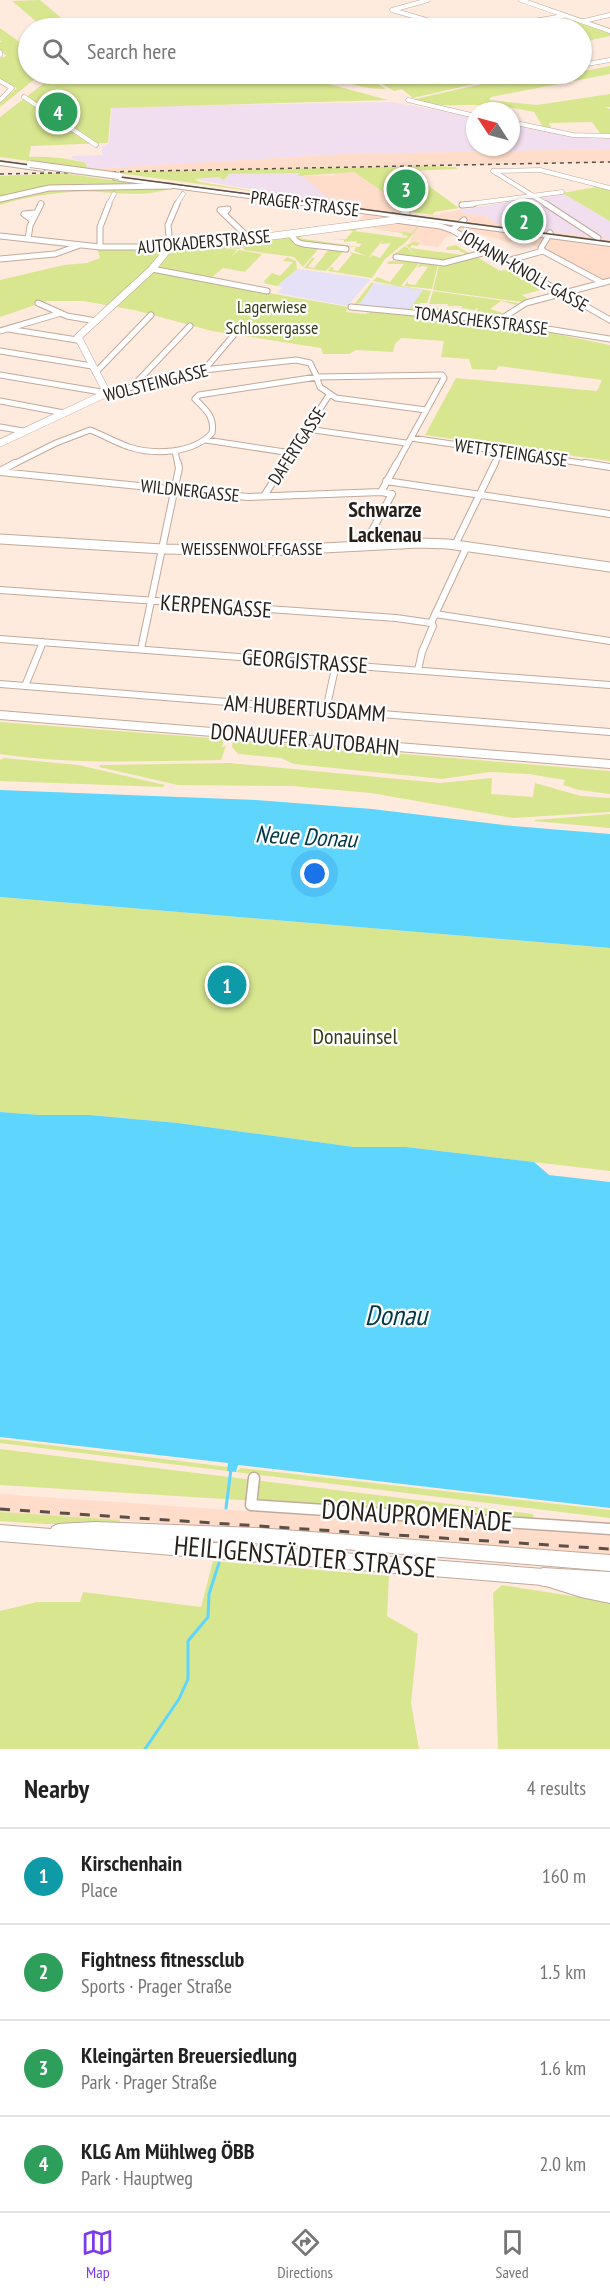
<!DOCTYPE html>
<html lang="en">
<head>
<meta charset="utf-8">
<style>
  :root { --surface:#fff; --page:#f2f2f2; --text:#222; --muted:#767676; --line:#e0e0e0; --accent:#7c3aed }
  body { margin:0; font-family:"PT Sans Narrow",sans-serif; background:var(--page); color:var(--text) }
  .compass { position:absolute; left:466px; top:102px; width:54px; height:54px; border-radius:50%; background:var(--surface); box-shadow:0 2px 4px #0004; rotate:306deg }
  .you { position:absolute; left:315px; top:874px; width:21px; height:21px; margin:-15px; border:4px solid #fff; border-radius:50%; background:#1a73e8; box-shadow:0 0 0 9px #1a73e833 }
  .badge { display:grid; place-items:center; width:39px; height:39px; border-radius:50%; background:var(--accent); color:#fff; font-size:20px; font-weight:700 }
  .pin { position:absolute; translate:-50% -50%; border:3px solid #fff; box-shadow:0 2px 6px #0006 }
  .list { margin:0; padding:0; list-style:none }
  h2 { display:flex; justify-content:space-between; align-items:center; height:78px; margin:0; padding:0 24px; font-size:26px }
  h2 small { font-size:20px; font-weight:400; color:var(--muted) }
  .list li { display:grid; grid-template-columns:39px 1fr auto; gap:18px; align-items:center; box-sizing:border-box; height:96px; padding:0 24px; border-top:2px solid var(--line) }
  .list b { display:block; font-size:22px; white-space:nowrap }
  .list p { margin:0; font-size:20px; white-space:nowrap; color:var(--muted) }
  .list em { font-size:20px; font-style:normal; color:var(--muted) }
  .icon { flex:none; width:33px; height:33px; fill:none; stroke:currentColor; stroke-width:2; stroke-linecap:round; stroke-linejoin:round }
  .map { position:relative; flex:none; width:610px; height:1749px; overflow:hidden }
  .search { position:absolute; background:var(--surface); box-shadow:0 2px 4px #0004; left:18px; right:18px; top:18px; height:66px; display:flex; align-items:center; gap:15px; box-sizing:border-box; padding:0 21px; border-radius:33px; color:var(--muted); font-size:22px }
  .sheet { height:462px; background:var(--surface) }
  nav { display:flex; justify-content:space-around; align-items:center; box-sizing:border-box; height:84px; border-top:2px solid var(--line); background:var(--surface); font-size:16px; color:var(--muted) }
  nav a { display:grid; justify-items:center; gap:3px }
  nav .on { color:var(--accent) }
  .map>svg:first-child { display:block }
  .built { fill:#ffddca }
  .industrial { fill:#f1deee }
  .education { fill:#e6e1f7 }
  .green { fill:#d9e690 }
  .water { fill:#5dd5fc }
  .lines { fill:none; stroke-linecap:round; stroke-linejoin:round }
  .stream { stroke:#5dd5fc; stroke-width:3 }
  .street-far3-casing { stroke:#c2a99b; stroke-width:5 }
  .street-far2-casing { stroke:#c2a99b; stroke-width:7 }
  .street-far1-casing { stroke:#c2a99b; stroke-width:8 }
  .street-casing { stroke:#c2a99b; stroke-width:13 }
  .secondary-far2-casing { stroke:#c2a99b; stroke-width:7 }
  .secondary-far1-casing { stroke:#c2a99b; stroke-width:8 }
  .secondary-casing { stroke:#c2a99b; stroke-width:11 }
  .primary-casing { stroke:#c2a99b; stroke-width:2 }
  .highway-casing { stroke:#c2a99b; stroke-width:2 }
  .street-far3 { stroke:#fff; stroke-width:4 }
  .street-far2 { stroke:#fff; stroke-width:5 }
  .street-far1 { stroke:#fff; stroke-width:6 }
  .street { stroke:#fff; stroke-width:10 }
  .secondary-far2 { stroke:#fff; stroke-width:5 }
  .secondary-far1 { stroke:#fff; stroke-width:7 }
  .secondary { stroke:#fff; stroke-width:9 }
  .primary { fill:#fff; fill-rule:evenodd }
  .highway { fill:#fff; fill-rule:evenodd }
  .tram { stroke:#5b5048; stroke-width:1.5 }
  .rail-far1 { stroke:#5b5048; stroke-width:1.5; stroke-dasharray:4 4; stroke-linecap:butt }
  .rail { stroke:#5b5048; stroke-width:3; stroke-dasharray:10 10; stroke-linecap:butt }
  .primary-bridge-casing { stroke:#c2a99b; stroke-width:8; stroke-linecap:butt }
  .primary-bridge { stroke:#fff; stroke-width:6 }
  .labels { text-anchor:middle; stroke-width:4.5; stroke-linejoin:round; paint-order:stroke }
  .far-street-label { font-size:18px; fill:#281f19; stroke:#fff }
  .far-park-label { font-size:18px; fill:#383d16; stroke:#fff }
  .far-quarter-label { font-size:22px; font-weight:bold; fill:#281f19; stroke:#fff }
  .street-label { font-size:22px; fill:#281f19; stroke:#fff }
  .park-label { font-size:22px; fill:#383d16; stroke:#fff }
  .water-label { font-size:24px; font-style:italic; fill:#003a49; stroke:#fff }
  .near-street-label { font-size:27px; fill:#281f19; stroke:#fff }
  .near-water-label { font-size:28px; font-style:italic; fill:#003a49; stroke:#fff }
</style>
</head>
<body>
<div class="map">
<svg width="610" height="1749" viewBox="0 0 610 1749">
  <rect width="100%" height="100%" fill="#ffeade"/>
  <path class="built" d="M610,149V162L111,172L88,169L344,154Z
    M335,172H354L412,212L410,215H440V213L460,210L464,213L485,216L495,222L533,229L535,226L546,227L545,230L610,239V280L603,282L529,243L512,241L510,243L480,234L469,237L454,235L446,237L438,247L409,243L413,234L364,227L359,221L367,210L355,209L337,199L328,198L299,176L335,175Z
    M0,1494L610,1536V1554L0,1512Z"/>
  <path class="industrial" d="M392,102L475,117V147H511V123L573,134L610,133V149L344,154L88,169L87,163L72,159V156L102,155V146L109,143L112,107Z
    M299,173L328,198L362,201L355,209L268,197L271,193L193,179L218,177L224,180L229,174Z
    M562,193L610,221V239L545,230L546,227L536,226L534,229L496,223L485,216L464,213L460,210Z"/>
  <path class="education" d="M297,269L370,279V280L347,306L277,293L283,287L277,286Z
    M374,283L424,290L408,311L355,306Z"/>
  <path class="green" d="M40,0L73,28H44L12,1Z
    M564,18L610,33V36L582,42V28H561L567,27V22L548,20Z
    M0,28L28,48V55L21,57H28V74H41L0,107V102L17,88L0,79V58L7,56L0,50V42H2L0,40Z
    M610,66V74L491,97L489,100L537,105L610,94V107H605L610,109V133H600L592,122L549,123L551,128L560,131L543,127L534,112C523,110 512,107 501,106C471,103 440,109 411,100L482,84C509,85 536,74 564,74V75Z
    M56,74H329L318,76L329,84L388,100L111,108L108,143L31,146L29,157C49,156 67,158 86,163L87,169L0,157V117Z
    M331,74H362L386,89C366,89 349,85 331,74Z
    M365,74H481L432,84L469,77L476,80L478,83L413,98L402,89L394,91Z
    M434,166L456,167L457,169L408,171L459,208L434,212L433,215L412,212L354,172L299,176L298,173L229,174L224,180L218,177L194,179L200,182L272,194L111,172Z
    M62,173L132,183L74,186L0,197V176Z
    M602,186L610,189V221L562,193Z
    M164,187L172,188C140,200 105,189 71,192C47,194 24,197 0,205V201L48,190Z
    M417,227H419L406,242L385,259L372,278L328,271L331,267L334,268L332,270L338,271L352,254L350,252L382,260L370,257L372,255L380,258L391,243L381,244L383,240L369,257L354,251L356,247L344,246L336,248L300,242L295,236L306,235L298,238L359,247L363,242L361,244L356,243L357,241L344,242V240H331L346,239L353,231L347,230L361,228L354,231L406,238L408,236L402,235L403,233L373,229L412,233Z
    M289,237L297,245L308,247L306,250L309,247L319,248L303,267L294,257L244,250L242,243Z
    M414,242L420,243L417,246L412,245L410,248L463,255L465,253L460,252V250H446L447,247L456,245L470,254L442,262L393,255L405,246L417,256L406,245Z
    M241,243L242,247L239,249L218,247L237,250L231,257L239,250L262,254L245,272L223,268L211,278L269,293L348,307L346,312L365,314L373,311L494,322L550,331L551,333L610,345V461L425,435L456,378L597,391L602,380L499,366L496,370L472,369L469,359L441,357L444,341L401,338L395,344L393,352L356,350L349,354H323L321,348L212,331L134,310L83,301H47L0,317V280L64,265L87,263L100,258L97,248L171,253L178,250L217,247V246Z
    M329,249L343,252L326,271L304,268L312,258H315L308,267L314,268Z
    M287,257L296,261L297,269L277,286L262,283H265L264,281L272,273L280,276L293,262L283,261Z
    M477,257L500,271L512,269L554,294L544,289L522,295L530,300L522,302L433,290L439,265Z
    M389,261L420,262L401,286L431,291L427,303H420L419,305L482,314L483,312L477,311L478,308L474,310L461,308L462,306H447L448,304H429L433,291L519,303L516,305L501,301L490,309L503,313L494,319L412,312L421,300L411,312L408,311L423,290L374,283L361,302L353,306L371,283H374L399,286L373,281L377,277L390,282L404,264H387Z
    M421,262L438,264L432,289L404,286L408,281V284L415,285L428,267L422,266L417,268Z
    M0,722L224,739L222,747L226,746L221,760C147,761 73,765 0,754Z
    M233,740L610,771V794L579,790L563,785L565,780L529,774L490,772L442,779L294,764L281,758L238,754L232,747Z
    M4,758L78,765L165,785L163,787L0,781V760Z
    M229,763L440,783L492,778L491,794L533,797L535,783L581,796L610,798V812L513,818L371,793L292,786L178,785L99,767L100,765Z
    M610,814V828L534,821L535,820Z
    M0,897L610,948V1171L406,1147H354L178,1123L89,1115H39L0,1112Z
    M0,1439L228,1467L227,1471L0,1443Z
    M0,1449L533,1514L534,1516L531,1518L0,1485Z
    M241,1468L610,1510V1518L236,1472Z
    M0,1512L120,1520V1524H45L0,1521Z
    M213,1561L389,1576L387,1616L418,1634L411,1703L419,1749H0V1611L37,1602H80L83,1592L201,1607Z
    M502,1585L610,1602V1749H498L493,1593Z"/>
  <path class="water" d="M0,790L256,800L372,809L513,826L610,834V948L0,897Z
    M0,1112L39,1115H89L178,1123L354,1147H406L534,1162L549,1175L610,1182V1508L238,1465L236,1472L227,1471L228,1463L0,1437Z"/>
  <g class="lines">
    <path class="stream" d="M226,1508L231,1469
      M145,1749L179,1699L188,1679V1641L208,1617L209,1594L219,1563"/>
    <defs>
      <path id="street-far3" d="M521,0L610,31
        M392,10L454,28
        M392,10L428,0
        M584,21L610,15
        M494,28L563,16
        M0,52V55
        M582,65L610,60
        M523,77L542,74
        M0,81L12,88L0,100
        M24,97L96,145
        M408,100L475,116
        M511,122L573,135L610,136
        M493,171L548,205
        M493,171L540,170L610,188
        M40,205L41,203
        M108,205L114,194
        M176,205L183,194
        M462,205L562,192"/>
      <path id="street-far2" d="M546,204L598,238
        M462,205L473,204
        M228,209L224,214L220,210Z
        M224,214L250,239
        M32,220L24,214L35,213
        M395,220L440,226L452,230
        M464,220L452,230L610,320
        M550,233L541,248L543,251L603,283
        M290,234L297,242L303,244L346,249
        M0,236L100,247H170L168,225L177,204
        M28,239L30,226L41,204
        M100,247V227L109,204
        M396,257L444,263L490,251
        M0,259L55,254L80,245
        M507,261L543,251
        M152,269L267,291
        M38,303L67,316L96,321
        M351,307L498,321L610,339
        M498,321L526,303L610,281
        M8,329L77,340
        M0,331L61,313
        M0,351L92,366
        M204,370L233,336
        M96,372L151,315
        M0,375L107,393L204,370L296,360L310,363L317,377L442,375L444,378L396,465
        M317,379L320,387L336,398L426,410
        M135,384L190,326
        M0,401L64,413
        M0,427L23,431
        M307,429L406,443
        M411,438L595,465
        M206,440L291,453
        M175,451L178,465
        M12,465L56,443L90,430C103,435 115,442 129,447C154,455 193,454 212,433C215,417 206,410 195,399L199,395L317,377
        M284,465L329,395
        M494,465L501,451"/>
      <path id="street-far1" d="M585,463L610,467
        M0,471L15,463
        M0,472L248,497L381,492
        M386,481L610,514
        M264,496L285,463
        M455,545L495,463
        M363,547L392,494L381,492L397,463
        M0,590L396,618L431,623
        M435,614L610,641
        M0,639L610,685
        M141,649L179,468L178,463
        M418,670L422,652L433,626L431,623L467,546
        M0,684L610,732
        M25,686L43,642
        M326,710L336,664"/>
      <path id="street" d="M254,1478L251,1505L610,1529"/>
      <path id="secondary-far2" d="M0,199L49,188L171,186"/>
      <path id="secondary-far1" d="M0,443L107,393L78,337L152,269L170,247L205,245L395,220L406,213"/>
      <path id="secondary" d="M0,539L162,549L266,551L419,543L448,544L610,567"/>
      <path id="primary" d="M0,161L43,167L46,169L43,171L0,165Z
        M116,177L610,242V246L114,180L113,179Z
        M95,1522L258,1528L610,1555V1571L308,1546L166,1539L543,1569L581,1581L610,1587V1603L581,1597L543,1585L0,1541V1525L51,1529L52,1527L58,1524Z"/>
      <path id="highway" d="M0,711L610,760V768L0,719Z
        M543,1568L610,1572V1590L543,1586L536,1583L533,1577L536,1571Z"/>
    </defs>
    <use href="#street-far3" class="street-far3-casing"/>
    <use href="#street-far2" class="street-far2-casing"/>
    <use href="#street-far1" class="street-far1-casing"/>
    <use href="#street" class="street-casing"/>
    <use href="#secondary-far2" class="secondary-far2-casing"/>
    <use href="#secondary-far1" class="secondary-far1-casing"/>
    <use href="#secondary" class="secondary-casing"/>
    <use href="#primary" class="primary-casing"/>
    <use href="#highway" class="highway-casing"/>
    <use href="#street-far3" class="street-far3"/>
    <use href="#street-far2" class="street-far2"/>
    <use href="#street-far1" class="street-far1"/>
    <use href="#street" class="street"/>
    <use href="#secondary-far2" class="secondary-far2"/>
    <use href="#secondary-far1" class="secondary-far1"/>
    <use href="#secondary" class="secondary"/>
    <use href="#primary" class="primary"/>
    <use href="#highway" class="highway"/>
    <path class="tram" d="M0,161L610,242"/>
    <path class="rail-far1" d="M0,174L610,162"/>
    <path class="rail" d="M0,1509L610,1549"/>
    <defs>
      <path id="primary-bridge" d="M30,164L119,176"/>
    </defs>
    <use href="#primary-bridge" class="primary-bridge-casing"/>
    <use href="#primary-bridge" class="primary-bridge"/>
  </g>
  <g class="labels">
    <g class="far-street-label">
      <text transform="translate(305 204) rotate(7)" y="6">PRAGER STRASSE</text>
      <text transform="translate(204 242) rotate(-5)" y="6">AUTOKADERSTRASSE</text>
      <text transform="translate(524 271) rotate(30)" y="6">JOHANN-KNOLL-GASSE</text>
      <text transform="translate(481 321) rotate(7)" y="6">TOMASCHEKSTRASSE</text>
      <text transform="translate(156 383) rotate(-14)" y="6">WOLSTEINGASSE</text>
      <text transform="translate(297 446) rotate(-57)" y="6">DAFERTGASSE</text>
      <text transform="translate(511 453) rotate(8)" y="6">WETTSTEINGASSE</text>
      <text transform="translate(190 491) rotate(6)" y="6">WILDNERGASSE</text>
      <text x="252" y="555">WEISSENWOLFFGASSE</text>
    </g>
    <g class="far-park-label">
      <text x="272" y="313">Lagerwiese<tspan x="272" dy="21">Schlossergasse</tspan></text>
    </g>
    <g class="far-quarter-label">
      <text x="385" y="517">Schwarze<tspan x="385" dy="25">Lackenau</tspan></text>
    </g>
    <g class="street-label">
      <text transform="translate(216 606) rotate(4)" y="8">KERPENGASSE</text>
      <text transform="translate(305 661) rotate(4)" y="8">GEORGISTRASSE</text>
      <text transform="translate(305 708) rotate(4)" y="8">AM HUBERTUSDAMM</text>
      <text transform="translate(305 739) rotate(5)" y="8">DONAUUFER AUTOBAHN</text>
    </g>
    <g class="park-label">
      <text x="355" y="1044">Donauinsel</text>
    </g>
    <g class="water-label">
      <text transform="translate(306 837) rotate(3)" y="8">Neue Donau</text>
    </g>
    <g class="near-street-label">
      <text transform="translate(417 1516) rotate(4)" y="9">DONAUPROMENADE</text>
      <text transform="translate(305 1557) rotate(5)" y="9">HEILIGENSTÄDTER STRASSE</text>
    </g>
    <g class="near-water-label">
      <text x="396" y="1325">Donau</text>
    </g>
  </g>
</svg>
<svg class="compass" viewBox="-18 -18 36 36"><path d="M0-13l5 13h-10z" fill="#e53935"/><path d="M0 13l5-13h-10z" fill="#767676"/></svg>
<div class="you"></div>
<div class="pin badge" style="left:227px;top:985px;background:#0f9aa8">1</div>
<div class="pin badge" style="left:524px;top:221px;background:#2e9e5b">2</div>
<div class="pin badge" style="left:406px;top:189px;background:#2e9e5b">3</div>
<div class="pin badge" style="left:58px;top:112px;background:#2e9e5b">4</div>
<div class="search"><svg class="icon" aria-label="search" viewBox="0 0 24 24"><circle cx="10" cy="10" r="6"/><path d="M15 15l6 6"/></svg>Search here</div>
</div>
<section class="sheet">
<h2>Nearby<small>4 results</small></h2>
<ul class="list">
<li><span class="badge" style="background:#0f9aa8">1</span><div><b>Kirschenhain</b><p>Place</p></div><em>160 m</em></li>
<li><span class="badge" style="background:#2e9e5b">2</span><div><b>Fightness fitnessclub</b><p>Sports · Prager Straße</p></div><em>1.5 km</em></li>
<li><span class="badge" style="background:#2e9e5b">3</span><div><b>Kleingärten Breuersiedlung</b><p>Park · Prager Straße</p></div><em>1.6 km</em></li>
<li><span class="badge" style="background:#2e9e5b">4</span><div><b>KLG Am Mühlweg ÖBB</b><p>Park · Hauptweg</p></div><em>2.0 km</em></li>
</ul>
</section>
<nav>
<a class="on"><svg class="icon" aria-label="map" viewBox="0 0 24 24"><path d="M3 6l6-2 6 2 6-2v14l-6 2-6-2-6 2zM9 4v14M15 6v14"/></svg>Map</a>
<a><svg class="icon" aria-label="directions" viewBox="0 0 24 24"><path d="M12 3l9 9-9 9-9-9zM9 14v-3h6M13 9l2 2-2 2"/></svg>Directions</a>
<a><svg class="icon" aria-label="saved" viewBox="0 0 24 24"><path d="M7 4h10v16l-5-4-5 4z"/></svg>Saved</a>
</nav>
</body>
</html>
